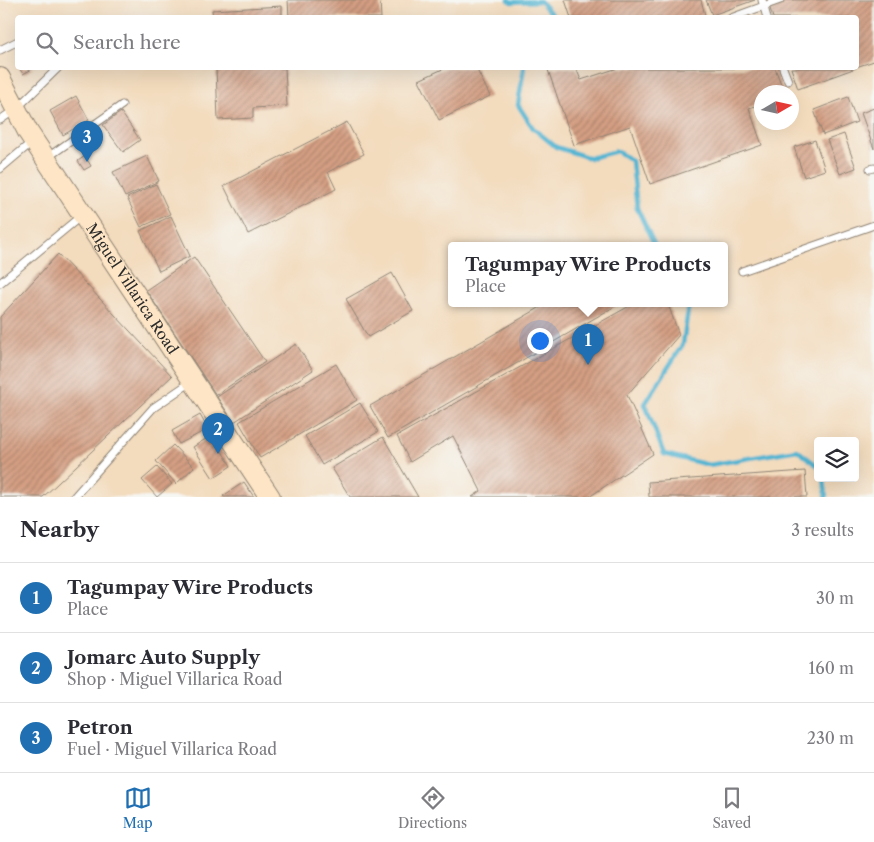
<!DOCTYPE html>
<html lang="en">
<head>
<meta charset="utf-8">
<style>
  :root { --surface:#fff; --page:#f2f2f3; --text:#2b2b33; --muted:#7c7c81; --line:#e1e1e2; --accent:#1f6fb2 }
  body { margin:0; font-family:"Libre Caslon Text",serif; background:var(--page); color:var(--text) }
  .controls { position:absolute; right:15px; bottom:15px; display:grid; overflow:hidden; border-radius:5px; box-shadow:0 5px 20px #0002 }
  .controls button { width:45px; height:45px; display:grid; place-items:center; padding:0; border:0; border-bottom:1px solid var(--line); background:var(--surface); color:var(--text); font:25px sans-serif }
  .compass { position:absolute; left:754px; top:85px; width:45px; height:45px; border-radius:50%; background:var(--surface); box-shadow:0 5px 20px #0002; rotate:81deg }
  .you { position:absolute; left:539px; top:340px; width:18px; height:18px; margin:-12px; border:4px solid #fff; border-radius:50%; background:#1a73e8; box-shadow:0 0 0 8px #1a73e833 }
  .badge { display:grid; place-items:center; width:32px; height:32px; border-radius:50%; background:var(--accent); color:#fff; font-size:16px; font-weight:700 }
  .pin { position:absolute; translate:-50% -41px; filter:drop-shadow(0 1px 2px #0008) }
  .pin::after { content:''; position:absolute; top:26px; width:18px; height:15px; background:inherit; clip-path:polygon(0 0,100% 0,50% 100%) }
  .popup { position:absolute; left:448px; top:242px; width:280px; height:65px; box-sizing:border-box; display:grid; place-content:center; border-radius:5px; background:var(--surface); filter:drop-shadow(0 1px 4px #0005); font-size:16px; white-space:nowrap; color:var(--muted) }
  .popup b { font-size:19px; color:var(--text) }
  .popup::after { content:''; position:absolute; left:50%; top:100%; margin-left:-10px; border:10px solid transparent; border-top-color:var(--surface) }
  .list { margin:0; padding:0; list-style:none }
  h2 { display:flex; justify-content:space-between; align-items:center; height:65px; margin:0; padding:0 20px; font-size:21px }
  h2 small { font-size:16px; font-weight:400; color:var(--muted) }
  .list li { display:grid; grid-template-columns:32px 1fr auto; gap:15px; align-items:center; box-sizing:border-box; height:70px; padding:0 20px; border-top:1px solid var(--line) }
  .list b { display:block; font-size:19px; white-space:nowrap }
  .list p { margin:0; font-size:16px; white-space:nowrap; color:var(--muted) }
  .list em { font-size:16px; font-style:normal; color:var(--muted) }
  .icon { flex:none; width:28px; height:28px; fill:none; stroke:currentColor; stroke-width:2; stroke-linecap:round; stroke-linejoin:round }
  .map { position:relative; flex:none; width:874px; height:497px; overflow:hidden }
  .search { position:absolute; background:var(--surface); box-shadow:0 5px 20px #0002; left:15px; right:15px; top:15px; height:55px; display:flex; align-items:center; gap:12px; box-sizing:border-box; padding:0 18px; border-radius:5px; color:var(--muted); font-size:19px }
  .sheet { height:275px; background:var(--surface) }
  nav { display:flex; justify-content:space-around; align-items:center; box-sizing:border-box; height:70px; border-top:1px solid var(--line); background:var(--surface); font-size:14px; color:var(--muted) }
  nav a { display:grid; justify-items:center; gap:2px }
  nav .on { color:var(--accent) }
  .map>svg:first-child { display:block }
  .lines { fill:none; stroke-linecap:round; stroke-linejoin:round }
  .stream { stroke:#54b5d2; stroke-width:4.5 }
  .building { fill:url(#building-hatch) }
  .lane-casing { stroke:#8f8374; stroke-width:9 }
  .secondary-casing { stroke:#8f8374; stroke-width:22 }
  .lane { stroke:#fff; stroke-width:7 }
  .secondary { stroke:#fde5c5; stroke-width:20 }
  .labels { text-anchor:middle; stroke-width:4; stroke-linejoin:round; paint-order:stroke }
  .street-label { font-size:15px; fill:#2b2b2b; stroke:#f6f6f2 }
</style>
</head>
<body>
<div class="map">
<svg width="874" height="497" viewBox="0 0 874 497">
  <defs>
    <pattern id="building-hatch" width="6" height="6" patternUnits="userSpaceOnUse" patternTransform="scale(1.25)"><rect width="6" height="6" fill="#d49f83"/><path d="M-1 1l2-2M0 6l6-6M5 7l2-2" fill="none" stroke="#ac826b"/></pattern>
  </defs>
  <rect width="100%" height="100%" fill="#f6f6f2"/>
  <filter id="ink" filterUnits="userSpaceOnUse"><feTurbulence type="fractalNoise" baseFrequency=".02" numOctaves="2"/><feDisplacementMap in="SourceGraphic" scale="10" xChannelSelector="R" yChannelSelector="G"/><feConvolveMatrix kernelMatrix="1 2 1 2 8 2 1 2 1" color-interpolation-filters="sRGB"/></filter>
  <filter id="wash" filterUnits="userSpaceOnUse"><feTurbulence type="fractalNoise" baseFrequency=".0096" numOctaves="4" result="noise"/><feDisplacementMap in="SourceGraphic" scale="20" xChannelSelector="R" yChannelSelector="G"/><feGaussianBlur stdDeviation="1.12" result="paint"/><feColorMatrix in="noise" values="0 0 0 0 0 0 0 0 0 0 0 0 0 0 0 0 0 1.4 0 .05"/><feComposite in="paint" operator="in"/></filter>
  <g filter="url(#wash)">
    <rect width="100%" height="100%" fill="#f3dbbd"/>
    <g class="lines">
      <path class="stream" d="M509,0L511,2L540,1L555,18
        M524,68L518,105L533,128L556,147L590,158L617,151L632,161L637,208L655,246
        M689,304L683,344L645,404L664,454L709,465L797,450L818,466
        M824,478L826,497"/>
    </g>
    <g id="blocks">
      <path class="building" d="M288,0H380L381,18H289Z
        M565,0H701L705,15L696,18H571Z
        M706,0H755L712,15Z
        M783,0H874V61L856,67V18H773L769,5Z
        M282,6V18H213L212,10Z
        M19,68H34L23,74Z
        M216,68H285L287,106L253,108V118L218,120Z
        M445,68H476L490,96L439,120L419,80Z
        M554,68H576L581,80L618,68H775L784,92H762V104L749,108L762,145L650,184L630,126L574,145L548,70Z
        M791,68H856L798,89Z
        M76,96L89,120L63,135L50,111Z
        M848,97L857,122L823,135L814,110Z
        M874,108V149L861,113Z
        M121,112L140,140L123,152L103,125Z
        M347,122L364,154L328,172L336,189L248,234L224,186Z
        M844,134L856,168L840,174L827,140Z
        M815,140L825,170L804,177L794,147Z
        M85,156L91,166L84,170L78,161Z
        M147,156L159,181L125,197L113,172Z
        M156,184L170,214L141,227L127,198Z
        M171,216L190,256L159,271L140,231Z
        M58,254L172,376L43,497H0V317Z
        M194,257L265,362L216,395L146,290Z
        M392,273L413,311L368,337L346,299Z
        M546,304H619L388,438L370,406Z
        M633,304H668L679,335L627,395L653,454L589,497H472L481,491L453,436L410,462L397,436Z
        M296,344L313,370L234,422L217,397Z
        M336,364L357,400L260,458L239,422Z
        M360,403L378,432L322,465L305,436Z
        M200,415L208,429L179,444L172,431Z
        M212,435L231,466L213,478L193,447Z
        M383,437L418,497H350L332,468Z
        M173,445L194,467L176,484L156,461Z
        M157,467L172,484L157,497L142,480Z
        M805,471L807,497H649L648,482Z
        M244,482L254,497H224L223,496Z"/>
    </g>
  </g>
  <g filter="url(#ink)">
    <use href="#blocks" fill-opacity="0" stroke="#8f8374" stroke-width="1"/>
    <g class="lines">
      <defs>
        <path id="lane" d="M762,0L767,18
          M731,18L780,0
          M0,50L18,41
          M783,68L788,81
          M0,120L16,109L58,68
          M48,157L122,105
          M0,169L32,142
          M870,169L874,168
          M742,271L874,225
          M0,283L81,216
          M74,497L153,408L191,382"/>
        <g id="secondary">
          <path id="s1" d="M0,78L28,132L270,497"/>
        </g>
      </defs>
      <use href="#lane" class="lane-casing"/>
      <use href="#secondary" class="secondary-casing"/>
      <use href="#lane" class="lane"/>
      <use href="#secondary" class="secondary"/>
    </g>
  </g>
  <g class="labels">
    <g class="street-label">
      <text dy="5" stroke="none"><textPath href="#s1" startOffset="249">Miguel Villarica Road</textPath></text>
    </g>
  </g>
</svg>
<div class="controls">
<button><svg class="icon" aria-label="layers" viewBox="0 0 24 24"><path d="M12 4l9 5-9 5-9-5zM3 14l9 5 9-5"/></svg></button>
</div>
<svg class="compass" viewBox="-18 -18 36 36"><path d="M0-13l5 13h-10z" fill="#e53935"/><path d="M0 13l5-13h-10z" fill="#7c7c81"/></svg>
<div class="you"></div>
<div class="pin badge" style="left:588px;top:365px">1</div>
<div class="popup"><b>Tagumpay Wire Products</b>Place</div>
<div class="pin badge" style="left:218px;top:454px">2</div>
<div class="pin badge" style="left:87px;top:162px">3</div>
<div class="search"><svg class="icon" aria-label="search" viewBox="0 0 24 24"><circle cx="10" cy="10" r="6"/><path d="M15 15l6 6"/></svg>Search here</div>
</div>
<section class="sheet">
<h2>Nearby<small>3 results</small></h2>
<ul class="list">
<li><span class="badge">1</span><div><b>Tagumpay Wire Products</b><p>Place</p></div><em>30 m</em></li>
<li><span class="badge">2</span><div><b>Jomarc Auto Supply</b><p>Shop · Miguel Villarica Road</p></div><em>160 m</em></li>
<li><span class="badge">3</span><div><b>Petron</b><p>Fuel · Miguel Villarica Road</p></div><em>230 m</em></li>
</ul>
</section>
<nav>
<a class="on"><svg class="icon" aria-label="map" viewBox="0 0 24 24"><path d="M3 6l6-2 6 2 6-2v14l-6 2-6-2-6 2zM9 4v14M15 6v14"/></svg>Map</a>
<a><svg class="icon" aria-label="directions" viewBox="0 0 24 24"><path d="M12 3l9 9-9 9-9-9zM9 14v-3h6M13 9l2 2-2 2"/></svg>Directions</a>
<a><svg class="icon" aria-label="saved" viewBox="0 0 24 24"><path d="M7 4h10v16l-5-4-5 4z"/></svg>Saved</a>
</nav>
</body>
</html>
